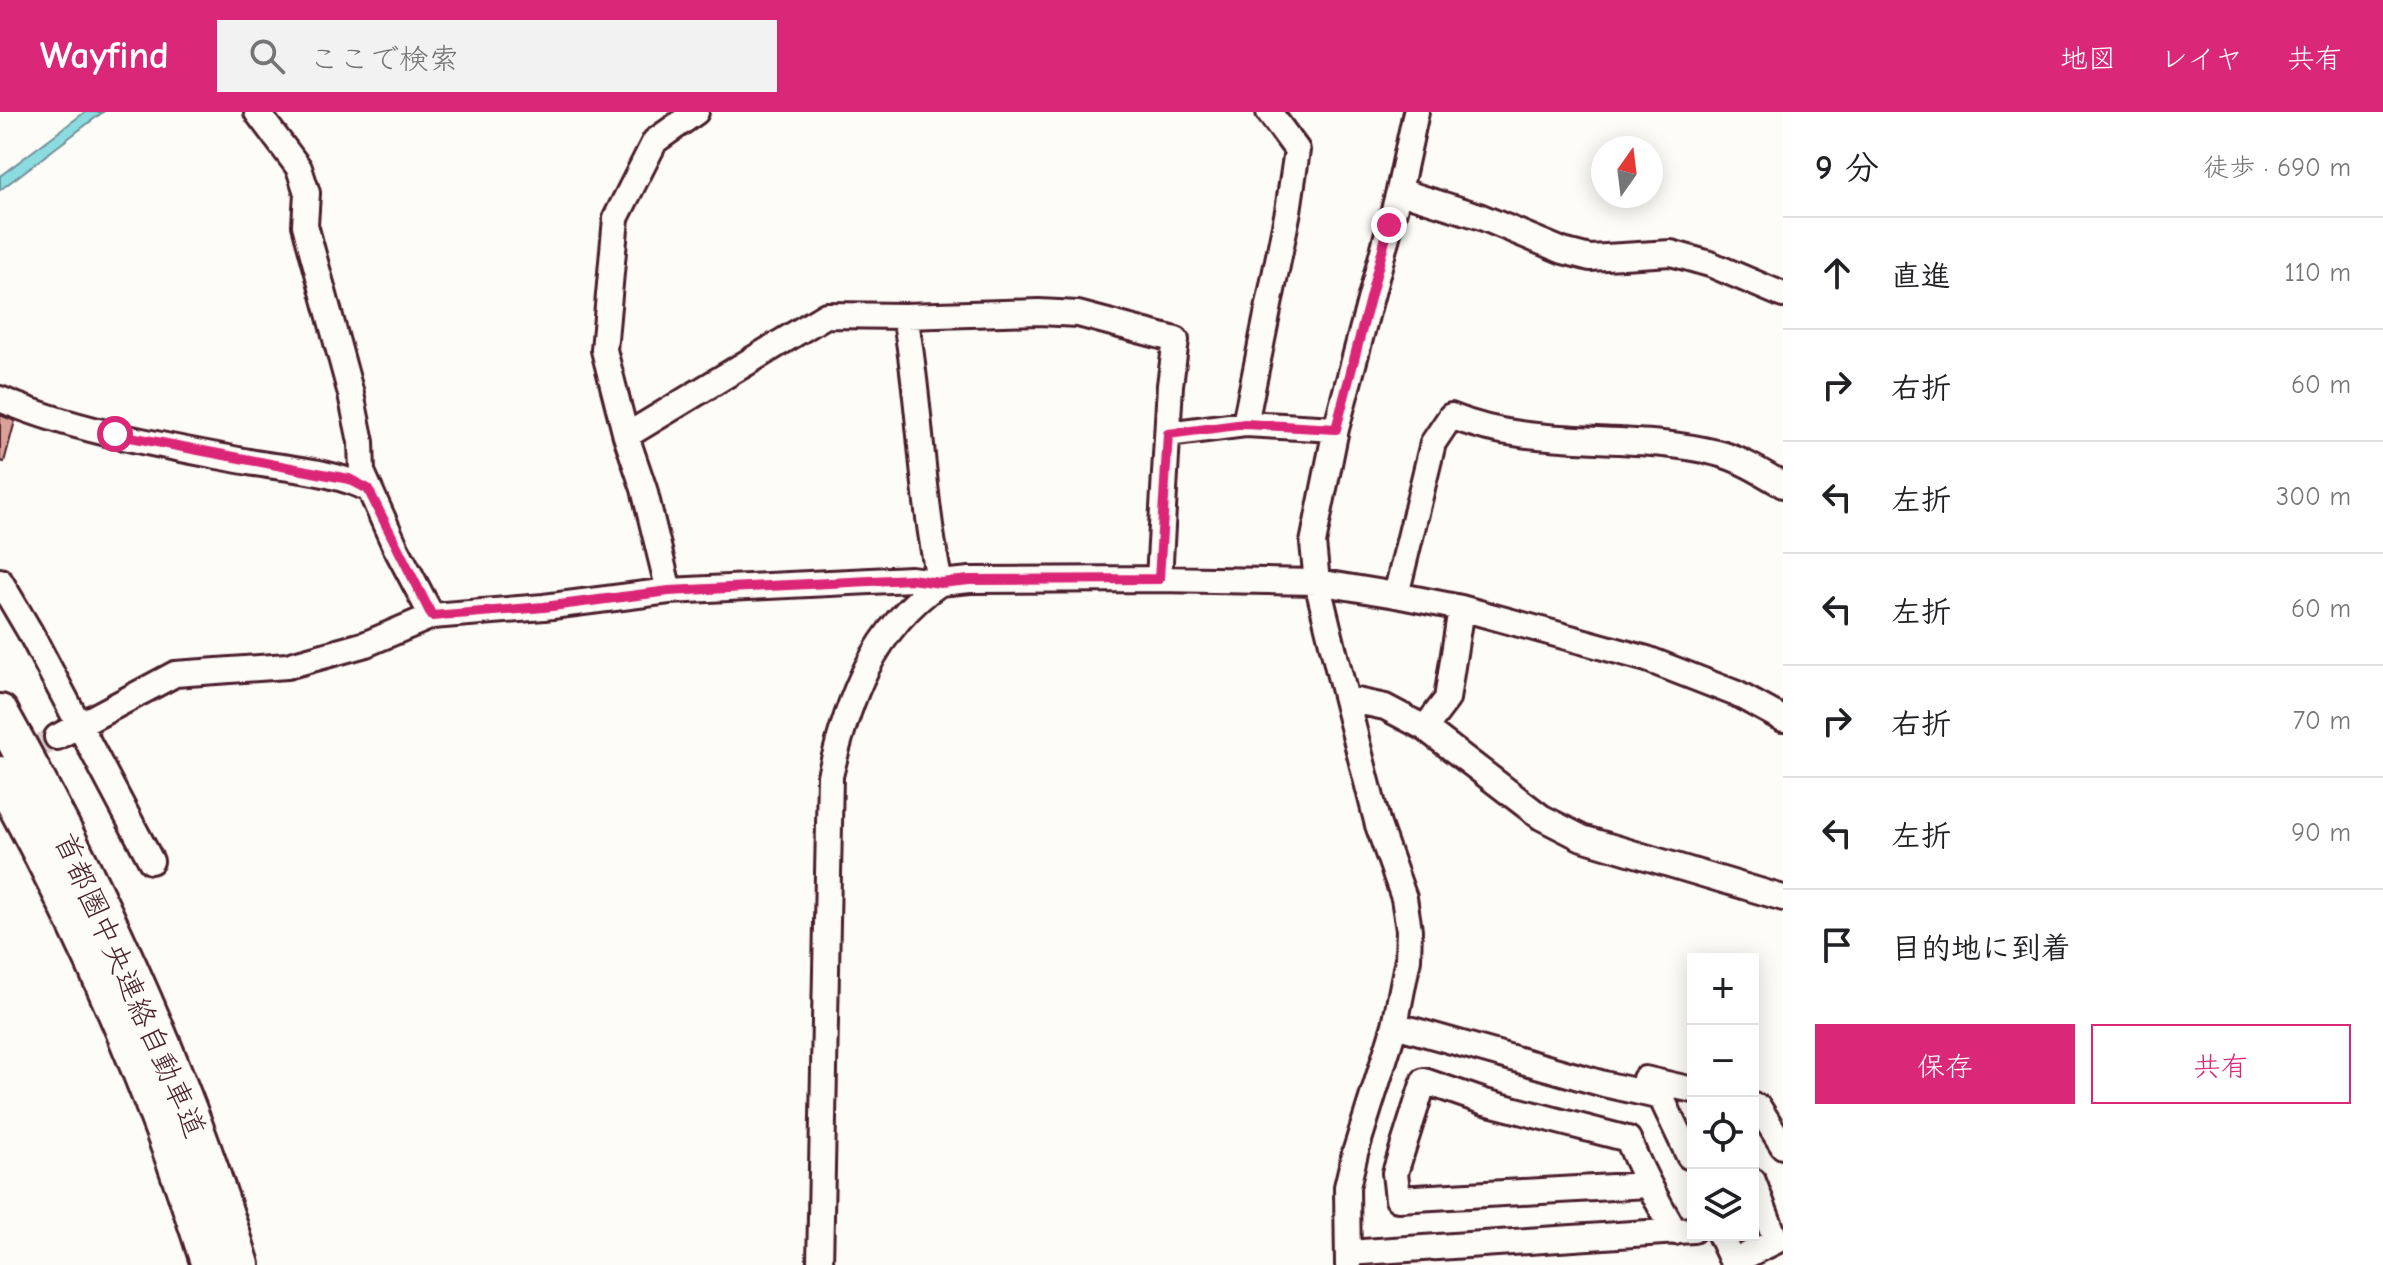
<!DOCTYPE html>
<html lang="ja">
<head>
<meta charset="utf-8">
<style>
  :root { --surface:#fff; --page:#f2f2f2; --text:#202124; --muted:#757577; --line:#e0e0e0; --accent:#db2777 }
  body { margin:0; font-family:"Comic Neue","Klee One",sans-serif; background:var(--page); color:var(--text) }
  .controls { position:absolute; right:24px; bottom:24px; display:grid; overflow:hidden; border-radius:0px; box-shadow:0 4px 20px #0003 }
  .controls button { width:72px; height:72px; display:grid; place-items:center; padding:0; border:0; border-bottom:2px solid var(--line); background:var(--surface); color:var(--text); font:40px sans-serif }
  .compass { position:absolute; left:1591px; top:24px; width:72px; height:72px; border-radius:50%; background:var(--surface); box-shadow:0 4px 20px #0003; rotate:14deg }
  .stop { position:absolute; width:24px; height:24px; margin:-18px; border:6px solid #db2777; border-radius:50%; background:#fff }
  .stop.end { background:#db2777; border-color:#fff; box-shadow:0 2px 8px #0008 }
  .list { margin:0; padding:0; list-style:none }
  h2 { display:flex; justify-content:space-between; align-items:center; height:104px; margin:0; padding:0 32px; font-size:34px }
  h2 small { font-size:26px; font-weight:400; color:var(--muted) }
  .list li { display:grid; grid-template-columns:52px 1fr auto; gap:24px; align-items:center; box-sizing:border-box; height:112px; padding:0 32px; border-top:2px solid var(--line) }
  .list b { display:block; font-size:30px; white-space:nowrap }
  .list em { font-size:26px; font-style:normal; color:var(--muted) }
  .actions { display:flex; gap:16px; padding:24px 32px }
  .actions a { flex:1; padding:18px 0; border:2px solid var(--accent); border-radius:0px; text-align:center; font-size:28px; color:var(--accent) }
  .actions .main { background:var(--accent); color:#fff }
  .icon { flex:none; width:44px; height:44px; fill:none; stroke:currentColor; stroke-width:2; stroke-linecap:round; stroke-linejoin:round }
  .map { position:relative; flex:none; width:1783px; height:1153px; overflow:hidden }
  header { display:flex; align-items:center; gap:48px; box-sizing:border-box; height:112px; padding:0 40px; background:var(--accent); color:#fff }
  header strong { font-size:38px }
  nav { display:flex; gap:44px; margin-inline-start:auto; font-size:28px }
  .search { width:560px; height:72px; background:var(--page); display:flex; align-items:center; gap:20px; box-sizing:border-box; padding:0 28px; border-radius:0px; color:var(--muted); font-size:30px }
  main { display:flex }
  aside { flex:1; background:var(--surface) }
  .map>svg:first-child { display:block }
  .water { fill:#8bdce1; stroke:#719098; stroke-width:2 }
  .building { fill:#daa198; stroke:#4a1f2b; stroke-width:2 }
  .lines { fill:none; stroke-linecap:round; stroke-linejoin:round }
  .minor-tunnel { stroke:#d9d0ce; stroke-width:24; stroke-dasharray:24 12; stroke-linecap:butt }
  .minor-casing { stroke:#4a1f2b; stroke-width:30 }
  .highway-casing { stroke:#4a1f2b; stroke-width:42 }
  .minor { stroke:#fdfcf7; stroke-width:24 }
  .highway { stroke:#fdfcf7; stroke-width:36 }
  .route { stroke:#db2777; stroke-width:10 }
  .labels { text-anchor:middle; stroke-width:7; stroke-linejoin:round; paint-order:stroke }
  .street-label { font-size:30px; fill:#4a1f2b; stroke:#fdfcf7 }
</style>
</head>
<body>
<header>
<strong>Wayfind</strong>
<div class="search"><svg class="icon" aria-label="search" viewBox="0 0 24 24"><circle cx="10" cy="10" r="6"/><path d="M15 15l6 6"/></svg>ここで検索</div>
<nav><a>地図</a><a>レイヤ</a><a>共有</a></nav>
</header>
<main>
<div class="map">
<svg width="1783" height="1153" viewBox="0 0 1783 1153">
  <rect width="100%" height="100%" fill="#fdfcf7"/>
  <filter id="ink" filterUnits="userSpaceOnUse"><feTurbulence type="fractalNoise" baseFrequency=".0125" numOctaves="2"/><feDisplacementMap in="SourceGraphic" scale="16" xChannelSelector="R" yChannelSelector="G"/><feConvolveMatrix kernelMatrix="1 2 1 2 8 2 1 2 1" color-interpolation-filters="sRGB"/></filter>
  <g filter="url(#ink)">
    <path class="water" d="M85,0H103L0,78V64Z"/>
    <path class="building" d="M0,303L15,309L4,350L0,349Z"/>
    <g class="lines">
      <path class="minor-tunnel" d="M10,651L57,625"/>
      <defs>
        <path id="minor" d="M257,0L299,56L307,81L305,113L351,282L361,330L362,360L395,434L432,504
          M1399,79L1479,104L1563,139L1590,146L1671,141L1710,152L1783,183
          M905,204C921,292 921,383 940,471
          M0,287C78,320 166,334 249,350C288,357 333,359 368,377
          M1245,312L1288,99L1297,38L1269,0
          M1168,322L1245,312L1336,317
          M626,324L604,238L616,106L655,29L696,0
          M0,469L30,520L151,749
          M669,479L644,377L626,324L826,203L905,204L1039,200L1078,202L1176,228L1170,273L1159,467
          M1396,483L1433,331L1451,304C1534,339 1630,319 1717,341C1739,346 1763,361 1783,373
          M1347,587L1385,595L1425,616L1541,705L1582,726L1783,786
          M1425,616L1447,587L1461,496
          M57,625L175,562L287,554L366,532L432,504L544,495L669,479L911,467L940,471L970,468L1159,467L1317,470L1396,483L1461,496L1647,547L1737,582L1783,607
          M1395,913L1604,972L1661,985L1689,1044H1693
          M1645,967L1693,978
          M1753,994L1759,996L1783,1034
          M1648,1073L1398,1087L1395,1061L1424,969L1485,990L1628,1027C1641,1060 1657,1089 1675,1120
          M1720,1123L1734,1153
          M1348,1141L1693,1118
          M1733,1150L1776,1129L1753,1069
          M820,1153L830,664C848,588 873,517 940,471
          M1348,1153L1347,1075L1355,1041L1395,913L1408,847L1409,818L1404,786L1378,713L1339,560L1317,470L1313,431L1336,317L1399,79L1416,0"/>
        <path id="highway" d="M0,601C98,776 183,961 241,1153
          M0,663C86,818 157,984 210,1153"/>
      </defs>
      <use href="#minor" class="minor-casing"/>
      <use href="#highway" class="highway-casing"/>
      <use href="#minor" class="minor"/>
      <use href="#highway" class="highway"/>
    </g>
  </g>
  <g class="lines" filter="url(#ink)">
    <path class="route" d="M115,322L349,367L368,377L432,504L544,495L669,479L911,467L940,471L970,468L1159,467L1168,322L1245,312L1336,317L1389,113"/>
  </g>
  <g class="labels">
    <g class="street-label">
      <text transform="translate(130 873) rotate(66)" y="10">首都圏中央連絡自動車道</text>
    </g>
  </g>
</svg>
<div class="controls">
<button>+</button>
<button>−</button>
<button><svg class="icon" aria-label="locate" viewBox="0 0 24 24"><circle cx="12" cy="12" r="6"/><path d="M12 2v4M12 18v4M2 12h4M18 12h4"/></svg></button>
<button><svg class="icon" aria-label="layers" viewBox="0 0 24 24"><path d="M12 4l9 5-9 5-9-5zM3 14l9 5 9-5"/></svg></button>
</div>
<svg class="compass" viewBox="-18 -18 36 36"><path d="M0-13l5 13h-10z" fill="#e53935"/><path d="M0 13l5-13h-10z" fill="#757577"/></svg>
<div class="stop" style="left:115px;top:322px"></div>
<div class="stop end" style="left:1389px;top:113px"></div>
</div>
<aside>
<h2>9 分<small>徒歩 · 690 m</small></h2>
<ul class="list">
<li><svg class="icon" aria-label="ahead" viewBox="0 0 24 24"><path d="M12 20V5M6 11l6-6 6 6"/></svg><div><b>直進</b></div><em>110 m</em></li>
<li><svg class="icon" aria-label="right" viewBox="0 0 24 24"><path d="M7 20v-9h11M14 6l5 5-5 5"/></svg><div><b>右折</b></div><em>60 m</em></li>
<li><svg class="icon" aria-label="left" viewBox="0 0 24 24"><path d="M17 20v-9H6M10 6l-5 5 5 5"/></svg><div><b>左折</b></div><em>300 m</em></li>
<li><svg class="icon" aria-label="left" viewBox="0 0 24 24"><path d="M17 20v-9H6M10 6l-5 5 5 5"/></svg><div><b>左折</b></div><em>60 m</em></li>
<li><svg class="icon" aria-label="right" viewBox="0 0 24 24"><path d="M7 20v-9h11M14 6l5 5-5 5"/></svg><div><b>右折</b></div><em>70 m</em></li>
<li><svg class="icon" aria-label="left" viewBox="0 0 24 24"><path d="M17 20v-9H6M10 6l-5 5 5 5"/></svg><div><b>左折</b></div><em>90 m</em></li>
<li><svg class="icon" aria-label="arrive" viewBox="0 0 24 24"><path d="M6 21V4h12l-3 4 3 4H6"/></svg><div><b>目的地に到着</b></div></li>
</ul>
<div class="actions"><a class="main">保存</a><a>共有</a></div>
</aside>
</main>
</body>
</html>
